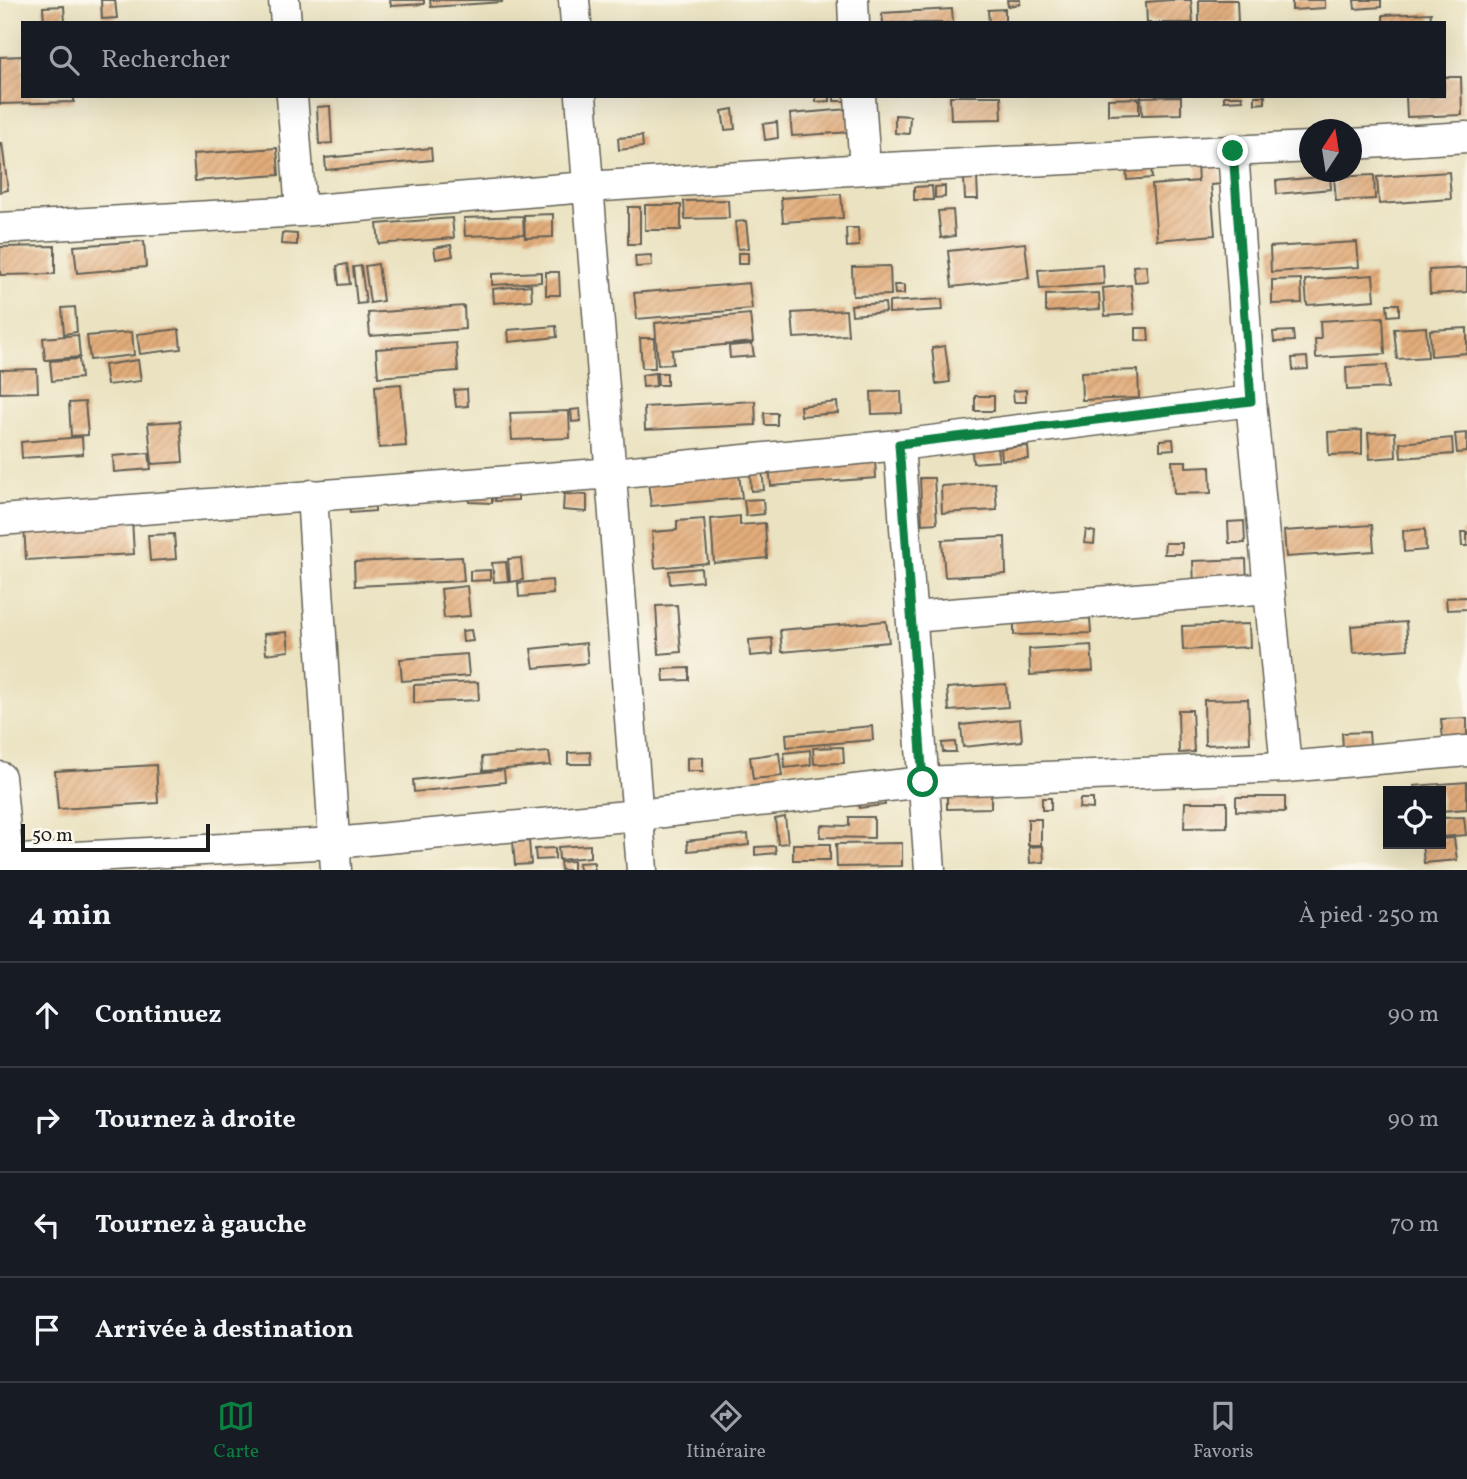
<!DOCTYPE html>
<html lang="fr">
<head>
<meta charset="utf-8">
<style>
  :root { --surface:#171b24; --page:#242831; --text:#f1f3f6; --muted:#9ea1a6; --line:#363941; --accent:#0b8043 }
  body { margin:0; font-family:Vollkorn,serif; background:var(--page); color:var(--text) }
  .controls { position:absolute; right:21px; bottom:21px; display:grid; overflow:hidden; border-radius:0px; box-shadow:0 7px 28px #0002 }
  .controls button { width:63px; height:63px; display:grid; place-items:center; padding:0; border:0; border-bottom:2px solid var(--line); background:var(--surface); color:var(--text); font:35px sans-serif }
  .compass { position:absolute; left:1299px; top:119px; width:63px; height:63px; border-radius:50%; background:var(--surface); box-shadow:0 7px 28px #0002; rotate:12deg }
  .scale { position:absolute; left:21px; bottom:18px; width:189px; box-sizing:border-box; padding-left:7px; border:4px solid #1c1c1c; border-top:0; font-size:19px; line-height:24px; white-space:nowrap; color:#1c1c1c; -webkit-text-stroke:5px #fbf7ec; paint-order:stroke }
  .stop { position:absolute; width:21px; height:21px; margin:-16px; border:5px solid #0b8043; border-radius:50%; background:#fff }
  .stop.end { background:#0b8043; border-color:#fff; box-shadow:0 2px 7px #0008 }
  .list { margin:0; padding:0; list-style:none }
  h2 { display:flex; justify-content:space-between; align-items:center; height:91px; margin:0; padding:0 28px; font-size:30px }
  h2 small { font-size:23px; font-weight:400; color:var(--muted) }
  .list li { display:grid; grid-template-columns:46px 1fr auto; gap:21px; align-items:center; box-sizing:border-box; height:105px; padding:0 28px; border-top:2px solid var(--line) }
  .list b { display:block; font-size:26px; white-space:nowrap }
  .list em { font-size:23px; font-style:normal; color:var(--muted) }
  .icon { flex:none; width:38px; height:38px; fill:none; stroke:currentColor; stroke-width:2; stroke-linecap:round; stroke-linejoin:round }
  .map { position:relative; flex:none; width:1467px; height:870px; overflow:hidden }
  .search { position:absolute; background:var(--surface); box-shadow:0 7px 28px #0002; left:21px; right:21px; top:21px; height:77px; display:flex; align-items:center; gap:18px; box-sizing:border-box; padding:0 24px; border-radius:0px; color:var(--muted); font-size:26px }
  .sheet { height:511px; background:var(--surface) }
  nav { display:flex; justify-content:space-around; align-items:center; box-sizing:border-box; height:98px; border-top:2px solid var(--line); background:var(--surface); font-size:19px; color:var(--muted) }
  nav a { display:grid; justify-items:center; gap:4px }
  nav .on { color:var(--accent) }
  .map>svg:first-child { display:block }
  .building { fill:url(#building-hatch) }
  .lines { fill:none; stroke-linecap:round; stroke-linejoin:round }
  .street-casing { stroke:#646155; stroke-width:33 }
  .street { stroke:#fff; stroke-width:30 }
  .route { stroke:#0b8043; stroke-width:9 }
</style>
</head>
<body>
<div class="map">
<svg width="1467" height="870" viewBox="0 0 1467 870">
  <defs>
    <pattern id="building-hatch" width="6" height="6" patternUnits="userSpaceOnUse" patternTransform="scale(1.75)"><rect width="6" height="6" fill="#e2ac7a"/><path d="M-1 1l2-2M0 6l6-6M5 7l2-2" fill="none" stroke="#c19369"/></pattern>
  </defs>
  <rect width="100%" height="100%" fill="#fbf7ec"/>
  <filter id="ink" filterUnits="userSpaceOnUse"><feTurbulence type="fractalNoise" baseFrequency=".0143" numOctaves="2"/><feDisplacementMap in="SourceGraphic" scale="14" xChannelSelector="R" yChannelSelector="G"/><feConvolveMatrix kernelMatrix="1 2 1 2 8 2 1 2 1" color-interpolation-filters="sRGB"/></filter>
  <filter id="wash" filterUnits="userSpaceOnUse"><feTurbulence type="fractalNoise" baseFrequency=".00686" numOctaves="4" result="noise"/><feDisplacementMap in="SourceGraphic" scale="28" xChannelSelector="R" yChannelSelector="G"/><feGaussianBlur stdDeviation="1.57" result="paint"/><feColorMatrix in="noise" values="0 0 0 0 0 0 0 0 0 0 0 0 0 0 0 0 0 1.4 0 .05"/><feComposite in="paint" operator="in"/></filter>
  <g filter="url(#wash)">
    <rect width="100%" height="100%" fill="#eae2c0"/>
    <g id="blocks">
      <path class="building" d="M101,0H115L117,18L102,19Z
        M390,0H424V4L391,6Z
        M430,0H502V2L431,7Z
        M1007,0H1020V4L1008,6Z
        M1171,0H1191L1193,23H1147L1146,2Z
        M1199,0H1237L1238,23H1199Z
        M1292,0H1325V8L1292,10Z
        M1354,0H1381V7L1355,9Z
        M64,6L65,23H44L43,7Z
        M952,9L953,23H883L882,13Z
        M1005,9V23H989L988,10Z
        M1431,13L1430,23H1383V15Z
        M23,56V96H74V102L0,104V57Z
        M1444,77H1461L1462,115L1407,117L1406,96H1444Z
        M816,96H830V101L816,102Z
        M834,96H846V101H834Z
        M950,96H1001L1002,119L951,120Z
        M1181,96V114L1142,115L1141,97Z
        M1224,96H1242L1243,100L1224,101Z
        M1255,96H1265V103L1255,104Z
        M1139,98V114L1108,115V99Z
        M330,106L332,143L319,144L317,107Z
        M733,109L735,129L725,130L722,111Z
        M849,109L851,132L792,136L790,114Z
        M895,115L910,116L909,134L895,133Z
        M777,122L778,138L765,140L763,124Z
        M642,136L643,147L619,150L618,138Z
        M0,143H2L8,190L0,192Z
        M277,148L279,175L195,181L193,154Z
        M431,148L432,160L326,170L325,158Z
        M1220,163L1222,184L1211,185L1215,235L1157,240L1152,185L1198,181L1197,164Z
        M1151,164L1152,178L1127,180L1126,166Z
        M1449,172L1451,199L1379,204L1377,177Z
        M1374,175L1375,199L1336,201L1334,177Z
        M1330,176L1331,189L1277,194L1276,181Z
        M977,178L978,199H965L964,179Z
        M932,186L933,200H914V187Z
        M945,186V197L935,198V187Z
        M841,194L843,218L783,222L781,198Z
        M728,200L729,218L685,219L684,201Z
        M645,205H681V230H645Z
        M628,207H640V244H628Z
        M953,210L955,236L941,238L938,211Z
        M553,214V237L525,238L524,215Z
        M523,216L524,234L465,236L464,218Z
        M452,218L454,238L379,244L377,224Z
        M746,221L749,248L738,249L735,222Z
        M846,228H858L859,246L847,247Z
        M282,233L297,234V245L281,244Z
        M144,241L146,267L77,273L74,246Z
        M1357,242L1359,267L1271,272L1270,247Z
        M1025,243L1029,278L952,287L948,251Z
        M451,245L453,256L436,259L434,248Z
        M55,246V274L0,275V247Z
        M738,253H748V264H738Z
        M651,255L652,266L636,267L635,256Z
        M347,264L350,284L339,285L337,266Z
        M378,264L383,301L370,303L365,266Z
        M1103,265L1104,284L1040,289L1038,270Z
        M1146,265L1148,281L1135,282L1133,266Z
        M361,266L366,303L357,304L353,267Z
        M890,266L891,295L853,296L852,267Z
        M1467,268V292L1430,294L1429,270Z
        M541,272V282L492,285V274Z
        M546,272H559L560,295H546Z
        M1373,275L1375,300L1307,305L1305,280Z
        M1301,279L1302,303L1272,304V280Z
        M749,283L752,309L637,319L634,293Z
        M531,285L532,300L494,303L493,289Z
        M894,285H904V294H895Z
        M1131,285L1134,314L1105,316L1103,288Z
        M1099,293L1100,309L1046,312V295Z
        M942,299L943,310L889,313V302Z
        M885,303L886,312L852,315L851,305Z
        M1387,304H1399V315L1388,316Z
        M464,306L465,329L370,336L368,313Z
        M75,307L77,332L64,334L62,308Z
        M846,310L848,335L794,338L792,313Z
        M750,314L753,342L672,350L673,364L658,365L655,323Z
        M1383,317L1385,354L1316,358L1315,339H1321L1320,321Z
        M556,326L557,337L509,342L508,330Z
        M1426,327L1428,357L1397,359L1394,329Z
        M1136,328H1148L1149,341L1136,340Z
        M1467,328V353L1431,356L1430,330Z
        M179,329L181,349L140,354L137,334Z
        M1293,331L1294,341L1274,342L1273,332Z
        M132,332L134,355L90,360L87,336Z
        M78,335L80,357L45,360L43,338Z
        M640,338H654L655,368H642Z
        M456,343L458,371L378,377L376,349Z
        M752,344L754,356L730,358L729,346Z
        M945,346L950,382L936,384L932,348Z
        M1307,357L1308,369L1293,370L1292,358Z
        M79,359L81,378L52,381L50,361Z
        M138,360L141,381L107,385L104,365Z
        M1387,365L1388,388L1347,390L1346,367Z
        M37,369L38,392L0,393V370Z
        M1138,370L1139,398L1082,400L1081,372Z
        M655,373L656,386L643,387L642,375Z
        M657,373H667V385H658Z
        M401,384L406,446L379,448L375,386Z
        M467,389L468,406L456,407L454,390Z
        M1026,390V402H1014L1013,391Z
        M901,391L902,413L872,414L871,392Z
        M975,396H994V411H975Z
        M755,401L756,425L645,430L644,407Z
        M85,402L88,435L71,436L69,403Z
        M837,402L838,413L801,416L800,406Z
        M580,409L581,421L572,422L571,410Z
        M569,411L570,438L512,440L510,413Z
        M764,413H777V425H765Z
        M180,421L183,462L152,464L148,423Z
        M1362,430V454L1329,455L1328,432Z
        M1395,432L1396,457L1370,459L1368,433Z
        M1467,433V452L1457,453L1455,434Z
        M82,437L83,454L22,458L21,442Z
        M1452,438L1453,454L1401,458L1400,443Z
        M1173,439L1174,449L1160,450V440Z
        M1028,446L1029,459L1002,460L1001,448Z
        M997,448L999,461L973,463L972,451Z
        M149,453L151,469L114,472L113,456Z
        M875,459L876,478L771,486L769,466Z
        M1172,461H1186V467L1210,466L1211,493L1174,494Z
        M762,468L764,490L751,491L750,469Z
        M739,474L742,498L651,506L648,482Z
        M920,478H934L937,523L922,524Z
        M995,483L997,510L942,513L941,486Z
        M518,489V500L495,501V490Z
        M469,490L492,491V503L469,502Z
        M564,494L587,495V512L563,510Z
        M763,499L764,514L746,516L744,500Z
        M375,500V511L350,513L349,501Z
        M740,516V525L765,523L767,558L714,563L711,519Z
        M132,519L134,554L26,560L24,525Z
        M704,519L708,563L655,568L652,532L677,530V521Z
        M1244,521L1245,543H1229L1228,522Z
        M1372,525L1374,551L1286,557L1284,531Z
        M1425,529L1426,550L1404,552L1403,531Z
        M1086,530L1095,532L1094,544L1084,543Z
        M1461,532H1467V546H1462Z
        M174,534L176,559L150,561L148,535Z
        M1005,537L1006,574L945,577L942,540Z
        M1165,543H1182V554H1164Z
        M462,557L464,581L355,586L354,562Z
        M521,558L523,580L510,582L508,559Z
        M1246,559L1247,585L1194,586L1193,561Z
        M506,562L508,581L494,582L492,563Z
        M701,568L702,581L670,584L669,571Z
        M490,570V580L470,581V571Z
        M552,580L553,594L519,597L518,583Z
        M467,586L470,616L444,618L441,589Z
        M1467,597V609L1447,610L1446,598Z
        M677,605L681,652L659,654L656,606Z
        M1090,618L1091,633L1014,635V619Z
        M886,621L889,642L782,652L780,630Z
        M1406,622L1408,649L1353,653L1351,626Z
        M1249,624L1250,647L1183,650L1182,626Z
        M471,630L473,641L463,642L462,631Z
        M287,632L289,651L266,654L264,634Z
        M772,638L773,654L750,656L749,640Z
        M586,643L588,663L534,668L531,649Z
        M1091,645L1093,671L1030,675L1029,649Z
        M467,654L469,676L402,681L400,659Z
        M689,668V680L664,681L663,669Z
        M478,682L479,700L414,703V685Z
        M1006,684L1008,707L949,711L947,688Z
        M1248,699L1250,743L1205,745L1204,700Z
        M1178,710H1192L1194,752L1179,753Z
        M1467,718V738L1443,739L1441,719Z
        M1020,719L1022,741L963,747L961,725Z
        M872,726L873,740L787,747L786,734Z
        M1369,732L1370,746L1343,748L1342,733Z
        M955,742L956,752H943L942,743Z
        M843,747L844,763L814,764L813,748Z
        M810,750L811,765L785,768L784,753Z
        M549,752L551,765L483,771L482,757Z
        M590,752L591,764H568V753Z
        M779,753L782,776L753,779L750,757Z
        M703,757V771H687V758Z
        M156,765L158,803L58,809L55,771Z
        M504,770L505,782L414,792L413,780Z
        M1467,782V809L1441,811V791H1414V786Z
        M882,789L885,805L859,808L857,792Z
        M991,793V808L947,809V794Z
        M1236,797H1285V812L1236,811Z
        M1042,798H1051V810H1042Z
        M1080,799H1093V809L1079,808Z
        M1185,802H1227V827L1184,828Z
        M785,817L788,843L778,844L775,819Z
        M849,817H874V838L820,837L821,825L849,826Z
        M1464,817L1466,835L1441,837V818Z
        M1028,819H1041V845H1028Z
        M748,834L749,845L688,851L687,841Z
        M1454,838L1457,860L1424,863L1422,844H1441V839Z
        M529,841L531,864L515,865L513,842Z
        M902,843V866L837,867L836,844Z
        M793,844H830V860H793Z
        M590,845V857L559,860L558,847Z
        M775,846L776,853L755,855V847Z
        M1043,846L1044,862L1030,863L1029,847Z
        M555,848V859L536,860L535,849Z
        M573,861V870H561L560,862Z
        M594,862V870H579L578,863Z"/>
    </g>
  </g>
  <g filter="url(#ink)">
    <use href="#blocks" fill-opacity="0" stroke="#646155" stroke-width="2"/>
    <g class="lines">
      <defs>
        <path id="street" d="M284,0L286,23
          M574,0L576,23
          M853,0L854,23
          M292,96L301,211
          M581,96L642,870
          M860,96L865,169
          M1352,144L1467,137
          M1233,151L1251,401L1286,767
          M0,228L301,211L587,187L865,169L1310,147
          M899,445L930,870
          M312,495L336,870
          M0,520L612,473L899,445L1251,401
          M912,617L1269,588
          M0,777L8,861
          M0,861L334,843L638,815L923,782L1286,767L1467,751"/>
      </defs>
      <use href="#street" class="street-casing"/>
      <use href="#street" class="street"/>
    </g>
  </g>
  <g class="lines" filter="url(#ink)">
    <path class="route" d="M923,782L899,444L1251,401L1233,151"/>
  </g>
</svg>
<div class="controls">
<button><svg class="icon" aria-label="locate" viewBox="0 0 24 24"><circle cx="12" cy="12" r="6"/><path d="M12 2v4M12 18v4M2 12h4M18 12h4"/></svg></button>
</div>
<svg class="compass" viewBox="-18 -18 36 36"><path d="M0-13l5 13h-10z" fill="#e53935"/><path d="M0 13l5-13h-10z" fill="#9ea1a6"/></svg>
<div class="scale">50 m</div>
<div class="stop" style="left:923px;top:782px"></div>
<div class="stop end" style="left:1233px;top:151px"></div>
<div class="search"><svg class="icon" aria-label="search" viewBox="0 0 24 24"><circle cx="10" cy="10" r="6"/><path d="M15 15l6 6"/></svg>Rechercher</div>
</div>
<section class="sheet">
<h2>4 min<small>À pied · 250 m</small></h2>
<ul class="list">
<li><svg class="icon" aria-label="ahead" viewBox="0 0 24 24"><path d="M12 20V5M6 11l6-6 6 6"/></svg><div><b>Continuez</b></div><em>90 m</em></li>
<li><svg class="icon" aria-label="right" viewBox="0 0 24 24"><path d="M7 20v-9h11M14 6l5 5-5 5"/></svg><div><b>Tournez à droite</b></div><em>90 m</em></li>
<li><svg class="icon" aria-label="left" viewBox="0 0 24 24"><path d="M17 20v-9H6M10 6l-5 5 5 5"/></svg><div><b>Tournez à gauche</b></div><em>70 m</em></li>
<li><svg class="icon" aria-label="arrive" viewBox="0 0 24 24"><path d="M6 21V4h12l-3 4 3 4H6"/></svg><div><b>Arrivée à destination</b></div></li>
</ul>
</section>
<nav>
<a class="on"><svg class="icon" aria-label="map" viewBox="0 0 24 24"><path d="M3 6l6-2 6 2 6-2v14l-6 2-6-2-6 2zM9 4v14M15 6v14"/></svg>Carte</a>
<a><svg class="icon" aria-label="directions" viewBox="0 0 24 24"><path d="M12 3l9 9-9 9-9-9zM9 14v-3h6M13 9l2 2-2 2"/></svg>Itinéraire</a>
<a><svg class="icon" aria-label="saved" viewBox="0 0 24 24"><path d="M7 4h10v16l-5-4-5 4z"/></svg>Favoris</a>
</nav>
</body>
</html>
